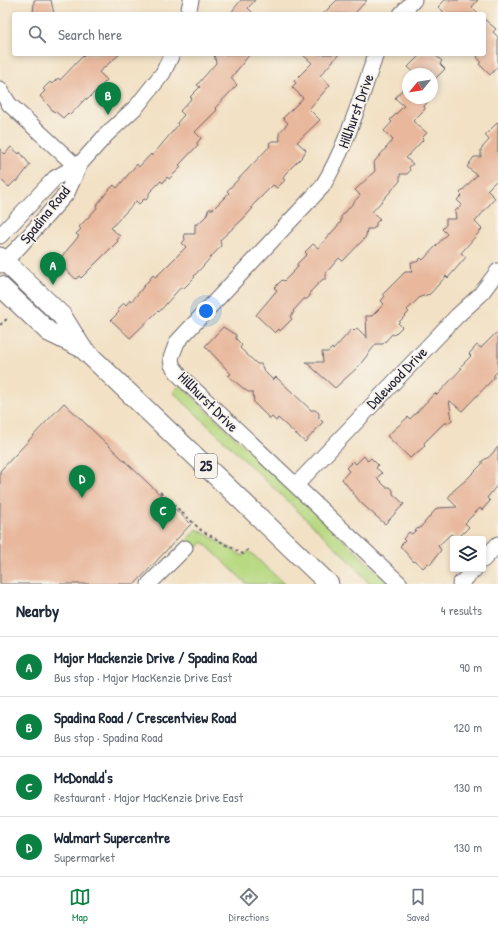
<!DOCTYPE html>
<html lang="en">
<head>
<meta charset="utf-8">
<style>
  :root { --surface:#fff; --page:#f2f2f3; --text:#1f2937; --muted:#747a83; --line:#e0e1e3; --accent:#0b8043 }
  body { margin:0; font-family:"Patrick Hand",sans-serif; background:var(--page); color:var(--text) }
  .controls { position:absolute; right:12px; bottom:12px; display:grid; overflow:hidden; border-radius:4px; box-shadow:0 2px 6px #0003 }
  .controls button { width:36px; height:36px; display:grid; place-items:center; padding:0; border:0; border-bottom:1px solid var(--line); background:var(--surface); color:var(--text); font:20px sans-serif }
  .compass { position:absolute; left:402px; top:68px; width:36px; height:36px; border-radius:50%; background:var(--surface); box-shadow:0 2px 6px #0003; rotate:240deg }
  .you { position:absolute; left:206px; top:311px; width:14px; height:14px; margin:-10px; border:3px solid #fff; border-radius:50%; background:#1a73e8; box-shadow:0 0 0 6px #1a73e833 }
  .badge { display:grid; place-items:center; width:26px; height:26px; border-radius:50%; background:var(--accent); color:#fff; font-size:13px; font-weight:700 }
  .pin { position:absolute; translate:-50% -33px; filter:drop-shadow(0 1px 2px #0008) }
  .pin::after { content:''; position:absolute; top:21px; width:14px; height:12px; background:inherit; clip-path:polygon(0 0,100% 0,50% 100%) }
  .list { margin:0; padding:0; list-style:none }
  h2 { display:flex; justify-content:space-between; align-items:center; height:52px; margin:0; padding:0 16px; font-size:17px }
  h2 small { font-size:13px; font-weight:400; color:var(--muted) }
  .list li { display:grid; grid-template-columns:26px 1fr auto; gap:12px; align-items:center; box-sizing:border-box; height:60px; padding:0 16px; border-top:1px solid var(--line) }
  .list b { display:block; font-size:15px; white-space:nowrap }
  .list p { margin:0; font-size:13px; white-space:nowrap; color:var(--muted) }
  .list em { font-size:13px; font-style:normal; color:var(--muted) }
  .icon { flex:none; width:22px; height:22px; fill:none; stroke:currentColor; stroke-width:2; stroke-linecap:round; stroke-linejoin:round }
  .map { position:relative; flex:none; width:498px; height:584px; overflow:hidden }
  .search { position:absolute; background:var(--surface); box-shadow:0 2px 6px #0003; left:12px; right:12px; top:12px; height:44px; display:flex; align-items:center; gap:10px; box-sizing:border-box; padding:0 14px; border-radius:4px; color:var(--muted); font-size:15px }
  .sheet { height:292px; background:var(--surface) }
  nav { display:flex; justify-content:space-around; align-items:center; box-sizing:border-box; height:56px; border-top:1px solid var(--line); background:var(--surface); font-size:11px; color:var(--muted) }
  nav a { display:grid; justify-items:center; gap:2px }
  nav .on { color:var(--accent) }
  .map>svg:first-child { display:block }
  .green { fill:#b7d981; stroke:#6c7e5e }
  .building { fill:#e8b79c }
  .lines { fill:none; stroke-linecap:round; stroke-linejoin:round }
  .minor-casing { stroke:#6b656b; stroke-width:17 }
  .major-casing { stroke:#6b656b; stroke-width:21 }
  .path { stroke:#6b656b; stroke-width:2; stroke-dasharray:3 3; stroke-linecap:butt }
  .minor { stroke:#fff; stroke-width:15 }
  .major { stroke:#fff; stroke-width:19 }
  .labels { text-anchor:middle; stroke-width:3.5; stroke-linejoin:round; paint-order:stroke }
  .shield { fill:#f7f3e8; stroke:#62616f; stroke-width:1 }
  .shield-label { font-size:14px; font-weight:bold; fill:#22223b }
  .street-label { font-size:15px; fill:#22223b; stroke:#f7f3e8 }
</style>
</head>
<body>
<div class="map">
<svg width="498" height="584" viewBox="0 0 498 584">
  <rect width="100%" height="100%" fill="#f7f3e8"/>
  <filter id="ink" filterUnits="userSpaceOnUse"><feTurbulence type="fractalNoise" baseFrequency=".025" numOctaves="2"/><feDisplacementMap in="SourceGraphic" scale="8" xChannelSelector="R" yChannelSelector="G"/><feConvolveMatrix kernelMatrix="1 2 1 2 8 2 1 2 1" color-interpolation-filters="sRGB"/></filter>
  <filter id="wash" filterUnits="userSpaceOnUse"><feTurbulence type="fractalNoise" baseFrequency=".012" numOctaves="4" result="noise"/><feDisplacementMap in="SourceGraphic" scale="16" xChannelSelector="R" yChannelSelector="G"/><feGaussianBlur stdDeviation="0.9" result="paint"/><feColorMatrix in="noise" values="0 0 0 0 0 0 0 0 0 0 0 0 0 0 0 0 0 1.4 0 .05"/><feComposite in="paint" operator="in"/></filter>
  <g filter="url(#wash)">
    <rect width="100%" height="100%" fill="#f2e1c4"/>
    <path class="green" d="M180,385L390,584H370L349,560L173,392Z
      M197,529L243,556L249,551L284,584H247L203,542L195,550L186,541Z"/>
    <g id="blocks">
      <path class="building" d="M34,0H51L54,14H33Z
        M241,0H255L248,8L254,14H230Z
        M337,0H367L354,14H323Z
        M445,0H478L472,7L479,14H443V11L438,7Z
        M484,19L496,29L493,32L498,37V66L490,75L479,64L481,62L477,57L479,54H484Z
        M85,54H120L99,72L107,80L87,100L86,98L70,115L68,113L63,118L55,111L54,112L40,96L45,91L43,89L50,82L52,84L58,78L60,80Z
        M214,54H250L231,78L237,85L215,108L217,110L195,132L201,138L197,143L198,145L179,165L181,167L169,179L167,177L163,183L161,181L149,193V196L146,200L144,199L139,204L136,201L111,228L120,236L117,240L118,241L81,278L79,276L76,279L57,262L79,236L76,234L81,229L79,227L97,208L96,206L107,192L114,185L117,188L137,164L139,167L151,154L152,156L178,125L177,123L184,115L180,111L192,98L190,97L200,87L197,85L216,63Z
        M302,54H339L320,76L330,85L309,109L320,120L297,142L306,150L303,156L285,174L283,179L285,180L277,188L273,185L251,207L253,208L242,220L220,240L221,246L194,276L195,277L183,289L181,287L159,312L158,311L130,338L111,320L119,312L117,310L124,303L126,305L130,300L132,301L153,275L155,277L159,274L186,247L182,243L185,240L184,234H195V224H198L206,216L209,209H213L229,193L227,191L270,146L269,143L272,141H280L279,133L288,123L283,118L303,98L292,87L296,83L294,81L312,63Z
        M421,54H434L442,61L440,64L445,69L432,82V74H416L408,67Z
        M408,83V98H431L424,106L425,109L413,121L427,133L422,138L423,140L406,158L413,164L409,167L410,171L407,174H400V181L372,212L380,219L376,223V226L373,229H367L366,236L364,239L343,261L339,258L326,273V279H323L310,292V296L307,299H304L293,311L294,312L290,317L292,319L280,331L279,329L275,333L256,315L277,290L274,288L282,280L284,281L298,267L297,264L307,254L305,252L313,244L318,248L341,222V217L360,195L355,190L375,171L374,162L393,140L384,131L392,122L390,120L404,106L395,98Z
        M498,122V179L487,190L495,198L475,222L482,229L461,253L466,257L448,278L446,276L430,294L420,297L407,310L409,312L398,323L402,327L394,335L392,334L383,344H376L358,367L335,388L306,362H323L322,352H328L332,348L333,350L352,329L354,331L357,328L367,338L366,316H372L384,304L381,301L385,296L383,294L405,272H412L411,262H417L421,258L423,260L447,234L442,229L446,225V219H456L455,211L462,205L457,200L462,195L460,193L477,175L467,167L474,157H481V149L489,140L485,135Z
        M11,147L19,154L20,152L30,165L17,182L16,180L9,187L0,179V149L5,154Z
        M223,327L236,335V339L242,345L240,348L257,364H261L264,371L273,380L276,377L311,410H315L319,413V418L323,422L305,442L278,418L276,421L272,417L270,419L254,403L253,392H248L228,376L231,374L205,346Z
        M498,331V371L494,375V378L462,411L449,400L452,420L448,423H444L424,443L425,446L410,458L387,436L408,417L410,419L435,393L437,395L462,368L460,367L471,356L469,354L477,345L481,348Z
        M64,403L191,524L135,584H0V471Z
        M498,447V484L487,498L490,501L482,510L480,508L465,523L469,527L457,539L451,534L438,546L441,550L430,565L428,563L423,568L415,561L414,562L400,546L405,541L403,539L409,532L412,534L418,528L419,529L437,508L457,507L448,498L453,491L467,479L482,464V461L489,457Z
        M364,456L368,461L371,458L378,465L376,468L382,473L377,478L386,487H390L393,490V494L404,504L385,524L361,503L342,479L349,471L346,468L353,461L356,464Z"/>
    </g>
  </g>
  <g filter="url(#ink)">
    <use href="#blocks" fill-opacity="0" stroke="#6b656b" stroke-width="1"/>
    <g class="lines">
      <defs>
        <path id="minor" d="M188,14L191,0
          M401,14L414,0
          M376,54C360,99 347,146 322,187L177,342L171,358L172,365L180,376L400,584
          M0,89L9,104L76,166
          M0,236L55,178L80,164
          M0,265L18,248L67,193L80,164L106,135L137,106L163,73L172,54
          M296,485L457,316L480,295L498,271
          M483,560L498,544
          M149,584L185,548
          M460,584L475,569"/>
        <path id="major" d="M0,257L62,316L82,348L329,584
          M0,286L49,332L82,348"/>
      </defs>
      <use href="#minor" class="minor-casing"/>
      <use href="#major" class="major-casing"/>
      <path class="path" d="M0,325L8,318
        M160,492L202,531L243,554L250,548"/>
      <use href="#minor" class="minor"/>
      <use href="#major" class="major"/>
    </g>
  </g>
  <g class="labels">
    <rect class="shield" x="195" y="454" width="22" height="24" rx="3"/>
    <g class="shield-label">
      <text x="206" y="471">25</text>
    </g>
    <g class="street-label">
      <text transform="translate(356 111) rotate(-70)" y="5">Hillhurst Drive</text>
      <text transform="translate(45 215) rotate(-51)" y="5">Spadina Road</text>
      <text transform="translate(397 378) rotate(-46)" y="5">Dalewood Drive</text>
      <text transform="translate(208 402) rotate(45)" y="5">Hillhurst Drive</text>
    </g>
  </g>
</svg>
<div class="controls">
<button><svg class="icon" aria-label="layers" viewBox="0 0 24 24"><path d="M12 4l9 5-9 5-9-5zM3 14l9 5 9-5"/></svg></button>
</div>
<svg class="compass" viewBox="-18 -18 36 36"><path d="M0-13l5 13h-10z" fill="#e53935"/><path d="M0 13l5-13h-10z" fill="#747a83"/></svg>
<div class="you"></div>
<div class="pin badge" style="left:53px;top:285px">A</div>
<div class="pin badge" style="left:108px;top:115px">B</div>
<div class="pin badge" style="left:163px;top:530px">C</div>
<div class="pin badge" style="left:82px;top:498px">D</div>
<div class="search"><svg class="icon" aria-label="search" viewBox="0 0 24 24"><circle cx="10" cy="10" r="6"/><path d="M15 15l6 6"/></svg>Search here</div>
</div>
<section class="sheet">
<h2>Nearby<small>4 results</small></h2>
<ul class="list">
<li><span class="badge">A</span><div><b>Major Mackenzie Drive / Spadina Road</b><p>Bus stop · Major MacKenzie Drive East</p></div><em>90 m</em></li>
<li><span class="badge">B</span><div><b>Spadina Road / Crescentview Road</b><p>Bus stop · Spadina Road</p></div><em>120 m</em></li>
<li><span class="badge">C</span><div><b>McDonald's</b><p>Restaurant · Major MacKenzie Drive East</p></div><em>130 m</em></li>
<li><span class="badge">D</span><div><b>Walmart Supercentre</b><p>Supermarket</p></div><em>130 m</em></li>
</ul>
</section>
<nav>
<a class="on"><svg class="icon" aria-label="map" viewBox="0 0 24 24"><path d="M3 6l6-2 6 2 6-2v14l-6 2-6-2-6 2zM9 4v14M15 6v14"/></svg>Map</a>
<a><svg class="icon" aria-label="directions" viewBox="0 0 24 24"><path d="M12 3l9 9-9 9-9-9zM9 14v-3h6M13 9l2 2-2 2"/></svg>Directions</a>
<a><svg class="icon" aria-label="saved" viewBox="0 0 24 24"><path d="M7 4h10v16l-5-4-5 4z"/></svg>Saved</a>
</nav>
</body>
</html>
